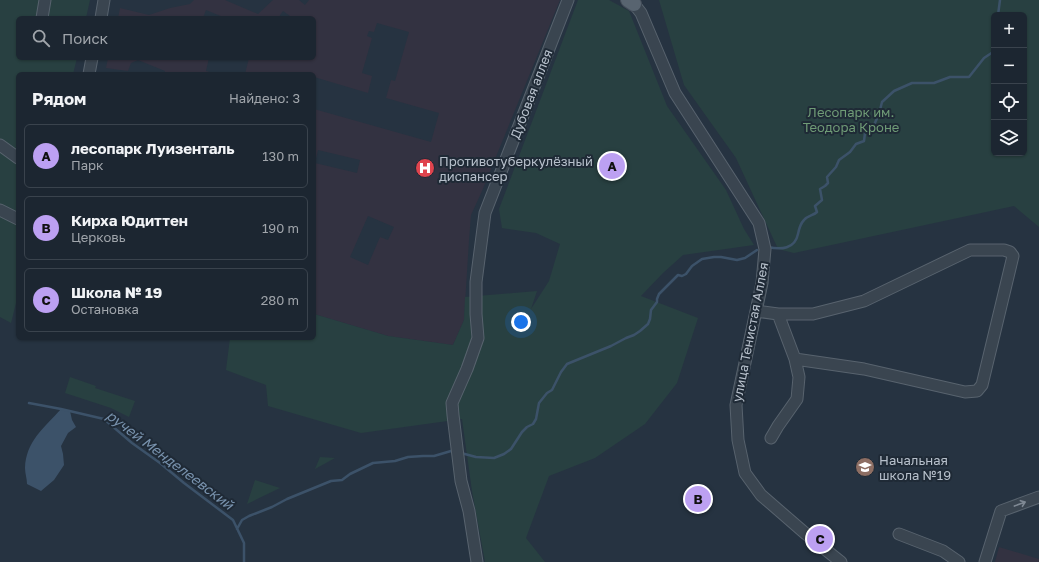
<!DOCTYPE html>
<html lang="ru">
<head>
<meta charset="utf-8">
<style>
  :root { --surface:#1c2631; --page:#252e39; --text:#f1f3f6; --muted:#a0a5ab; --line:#3a434d; --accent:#bca0f2 }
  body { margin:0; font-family:"Golos Text",sans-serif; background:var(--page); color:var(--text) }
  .controls { position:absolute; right:12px; top:12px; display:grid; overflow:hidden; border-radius:6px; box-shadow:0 1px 3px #0004 }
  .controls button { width:36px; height:36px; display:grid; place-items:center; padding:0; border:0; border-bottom:1px solid var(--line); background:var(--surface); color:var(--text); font:20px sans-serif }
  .you { position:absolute; left:521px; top:322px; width:14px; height:14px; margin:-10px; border:3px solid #fff; border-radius:50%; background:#1a73e8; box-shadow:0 0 0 6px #1a73e833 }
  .badge { display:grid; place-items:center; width:26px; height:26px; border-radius:50%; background:var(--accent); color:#111; font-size:13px; font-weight:700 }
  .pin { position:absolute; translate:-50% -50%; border:2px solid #fff; box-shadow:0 1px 4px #0006 }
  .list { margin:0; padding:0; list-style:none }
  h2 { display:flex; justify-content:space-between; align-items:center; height:52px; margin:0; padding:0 16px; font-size:17px }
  h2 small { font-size:13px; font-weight:400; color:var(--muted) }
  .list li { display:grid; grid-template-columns:26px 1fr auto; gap:12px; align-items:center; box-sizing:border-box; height:64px; margin:0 8px 8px; padding:0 8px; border:1px solid var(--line); border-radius:6px }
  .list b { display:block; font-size:15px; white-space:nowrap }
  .list p { margin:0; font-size:13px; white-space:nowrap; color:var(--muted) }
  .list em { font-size:13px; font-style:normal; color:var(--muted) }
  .icon { flex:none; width:22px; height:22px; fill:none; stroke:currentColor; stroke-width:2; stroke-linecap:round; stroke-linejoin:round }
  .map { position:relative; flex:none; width:1039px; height:562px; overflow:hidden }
  .search { position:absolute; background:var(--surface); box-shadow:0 1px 3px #0004; left:16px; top:16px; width:300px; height:44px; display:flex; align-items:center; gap:10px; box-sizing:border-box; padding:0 14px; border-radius:6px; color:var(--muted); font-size:15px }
  .panel { position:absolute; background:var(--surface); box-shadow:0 1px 3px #0004; left:16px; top:72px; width:300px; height:268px; border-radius:6px }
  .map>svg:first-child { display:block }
  .medical { fill:#333241; fill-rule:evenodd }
  .green { fill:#284041; fill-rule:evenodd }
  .water { fill:#3c5269 }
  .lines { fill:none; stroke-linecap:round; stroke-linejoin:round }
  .stream { stroke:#3c5269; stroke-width:2.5 }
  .minor-casing { stroke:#58636e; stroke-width:13 }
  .major-casing { stroke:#444e5a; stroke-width:16 }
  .minor { stroke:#3a4550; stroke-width:11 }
  .major { stroke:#586470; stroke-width:14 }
  .oneway { stroke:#7f8994 }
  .labels { text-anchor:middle; stroke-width:4; stroke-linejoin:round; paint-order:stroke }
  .street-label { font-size:13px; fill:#b7c0cb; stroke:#1f2a36 }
  .park-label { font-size:13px; fill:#6f9b76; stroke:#1f2a36 }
  .poi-label { font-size:13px; fill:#b7c0cb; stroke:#1f2a36; text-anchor:start }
  .water-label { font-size:14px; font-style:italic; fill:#7892ad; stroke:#1f2a36 }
</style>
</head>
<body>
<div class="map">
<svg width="1039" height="562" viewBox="0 0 1039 562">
  <rect width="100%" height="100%" fill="#263341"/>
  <path class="medical" d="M194,0H225L258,14L273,0H299L305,5L309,0H560L482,191L471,215L469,240L464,320L453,345L388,336L314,314V109L431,142L439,113L386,98L391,80L395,81L409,32L377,23L374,32L369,31L367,36L372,38L362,73L372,76L368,93L314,77V74H245L249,58H314V18H289L290,16L283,11L278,18H223V17L206,10L203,18H118L120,8L149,15L170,8L190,4ZM318,150L360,160L357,173L315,163ZM368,216L394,227L388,240L380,237L368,265L350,257Z
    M108,58H209L206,71L216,74H164L165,71L138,60L131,63L128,71L106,68Z
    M999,547L1039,559V562H995Z"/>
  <path class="green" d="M0,0H90L86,18H18V58H77L73,74H18V295L11,323L0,317Z
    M578,0H609L629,11L667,106L726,190L744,229L754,245L683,255L663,273L641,296L698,318L677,383L645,424L595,458L549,476L526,538L545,562H485L472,491L462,419L361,433L268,406L266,385L226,370L230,338H314V314L388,336L453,345L464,320L465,297L537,291L531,309L549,281L560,244L536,233L502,228L499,209Z
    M659,0H1039V227L1014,206L794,253L778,249L736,158L684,85ZM994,15H1024V153H994Z
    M70,377L96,386L95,388L135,401L129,417L111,408L65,393Z
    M320,457L335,458L315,469Z
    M255,480L280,488L247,504Z"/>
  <path class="water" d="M61,409L70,411L72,420L76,427L68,433L61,446L63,454L64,465L54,480L41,491L27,484C27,479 25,473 25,468C26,441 44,428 61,409Z"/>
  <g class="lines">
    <path class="stream" d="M998,15L1000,0
      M768,247C781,250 795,249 798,234C799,229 800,224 804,220C808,215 813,216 817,212L815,206L822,200L820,189L825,186L828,183L827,177L836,167L839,160L850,152L856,144L864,141L865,133L874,125L879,114L882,102L894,91L912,83H934L950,77H969L984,58L993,52L994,49
      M29,403L61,409L104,419L132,443L160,463L184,483L233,520L244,543V562
      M461,453L476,457L494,458L504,454L511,449L522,432L527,427L533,424L536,419L539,403L547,393L552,390L561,372L567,364L611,346L626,338L634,335L640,331L648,324L650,319L651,310L657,302V299L659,294L678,275L682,276L686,274L692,266L702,259L714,257H721L737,260L745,258L757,250
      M237,529L242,520L249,516L272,507L287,499L331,481L342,480L350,474L373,463L395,461L408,457L423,456H434L451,451L454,452"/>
    <defs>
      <path id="minor" d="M634,4L641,13L675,93L759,223L765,249L762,283L736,405L738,440L745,473L761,495L806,534L841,562
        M42,18L45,0
        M101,18L104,0
        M89,74L92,58
        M0,145L18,158
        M0,210L18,219
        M756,311L778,314L795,359L799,377L797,399L778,426L771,438
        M778,314H813L864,301L970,250H1004L1010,252L1013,256L982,385L977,391L965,392L864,369L795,359
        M899,534L943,551L959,562
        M477,562L469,511L461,481L453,415L452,403L467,369L478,338L476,314V282L485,213L568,0
        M985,562L1001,511L1039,497"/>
      <path id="major" d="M628,0L634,4"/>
    </defs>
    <use href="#minor" class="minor-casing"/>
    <use href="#major" class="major-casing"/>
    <use href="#minor" class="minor"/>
    <use href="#major" class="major"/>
  </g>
  <defs><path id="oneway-shaft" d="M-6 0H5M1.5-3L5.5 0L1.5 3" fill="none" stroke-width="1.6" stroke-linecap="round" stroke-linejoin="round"/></defs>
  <use class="oneway" href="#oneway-shaft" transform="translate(1020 504) rotate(-20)"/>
  <defs>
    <symbol id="hospital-disc" viewBox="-11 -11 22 22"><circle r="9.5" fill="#e0444e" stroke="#1f2a36"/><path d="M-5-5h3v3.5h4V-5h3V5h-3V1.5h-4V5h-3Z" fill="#fff"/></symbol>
    <symbol id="school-disc" viewBox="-11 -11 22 22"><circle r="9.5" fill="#8d6e63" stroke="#1f2a36"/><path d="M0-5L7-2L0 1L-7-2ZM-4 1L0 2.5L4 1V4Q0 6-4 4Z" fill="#fff"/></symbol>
  </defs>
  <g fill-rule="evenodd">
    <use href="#hospital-disc" x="414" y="157" width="22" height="22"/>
    <use href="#school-disc" x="854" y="456" width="22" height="22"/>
  </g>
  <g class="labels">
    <g class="street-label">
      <text transform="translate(531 94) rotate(-69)" y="5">Дубовая аллея</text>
      <text transform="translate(750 332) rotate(-79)" y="5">улица Тенистая Аллея</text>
    </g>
    <g class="park-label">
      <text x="851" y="117">Лесопарк им.<tspan x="851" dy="15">Теодора Кроне</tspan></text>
    </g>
    <g class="poi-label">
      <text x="439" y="166">Противотуберкулёзный<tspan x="439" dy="15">диспансер</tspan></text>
      <text x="879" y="465">Начальная<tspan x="879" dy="15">школа №19</tspan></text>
    </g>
    <g class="water-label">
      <text transform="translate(170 460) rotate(37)" y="5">ручей Менделеевский</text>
    </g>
  </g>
</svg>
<div class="controls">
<button>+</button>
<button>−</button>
<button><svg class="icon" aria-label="locate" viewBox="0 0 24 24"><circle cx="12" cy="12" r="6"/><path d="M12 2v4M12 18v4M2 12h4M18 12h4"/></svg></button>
<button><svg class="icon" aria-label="layers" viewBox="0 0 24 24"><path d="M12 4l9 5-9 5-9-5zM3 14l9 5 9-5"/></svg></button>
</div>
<div class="you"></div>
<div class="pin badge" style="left:612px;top:166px">A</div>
<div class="pin badge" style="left:698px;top:499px">B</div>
<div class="pin badge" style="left:820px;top:539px">C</div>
<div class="search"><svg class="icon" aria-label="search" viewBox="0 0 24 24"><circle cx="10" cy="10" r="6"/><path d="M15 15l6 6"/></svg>Поиск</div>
<section class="panel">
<h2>Рядом<small>Найдено: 3</small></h2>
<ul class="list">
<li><span class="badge">A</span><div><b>лесопарк Луизенталь</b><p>Парк</p></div><em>130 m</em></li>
<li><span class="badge">B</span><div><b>Кирха Юдиттен</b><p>Церковь</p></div><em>190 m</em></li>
<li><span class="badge">C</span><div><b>Школа № 19</b><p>Остановка</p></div><em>280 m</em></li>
</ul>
</section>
</div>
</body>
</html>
